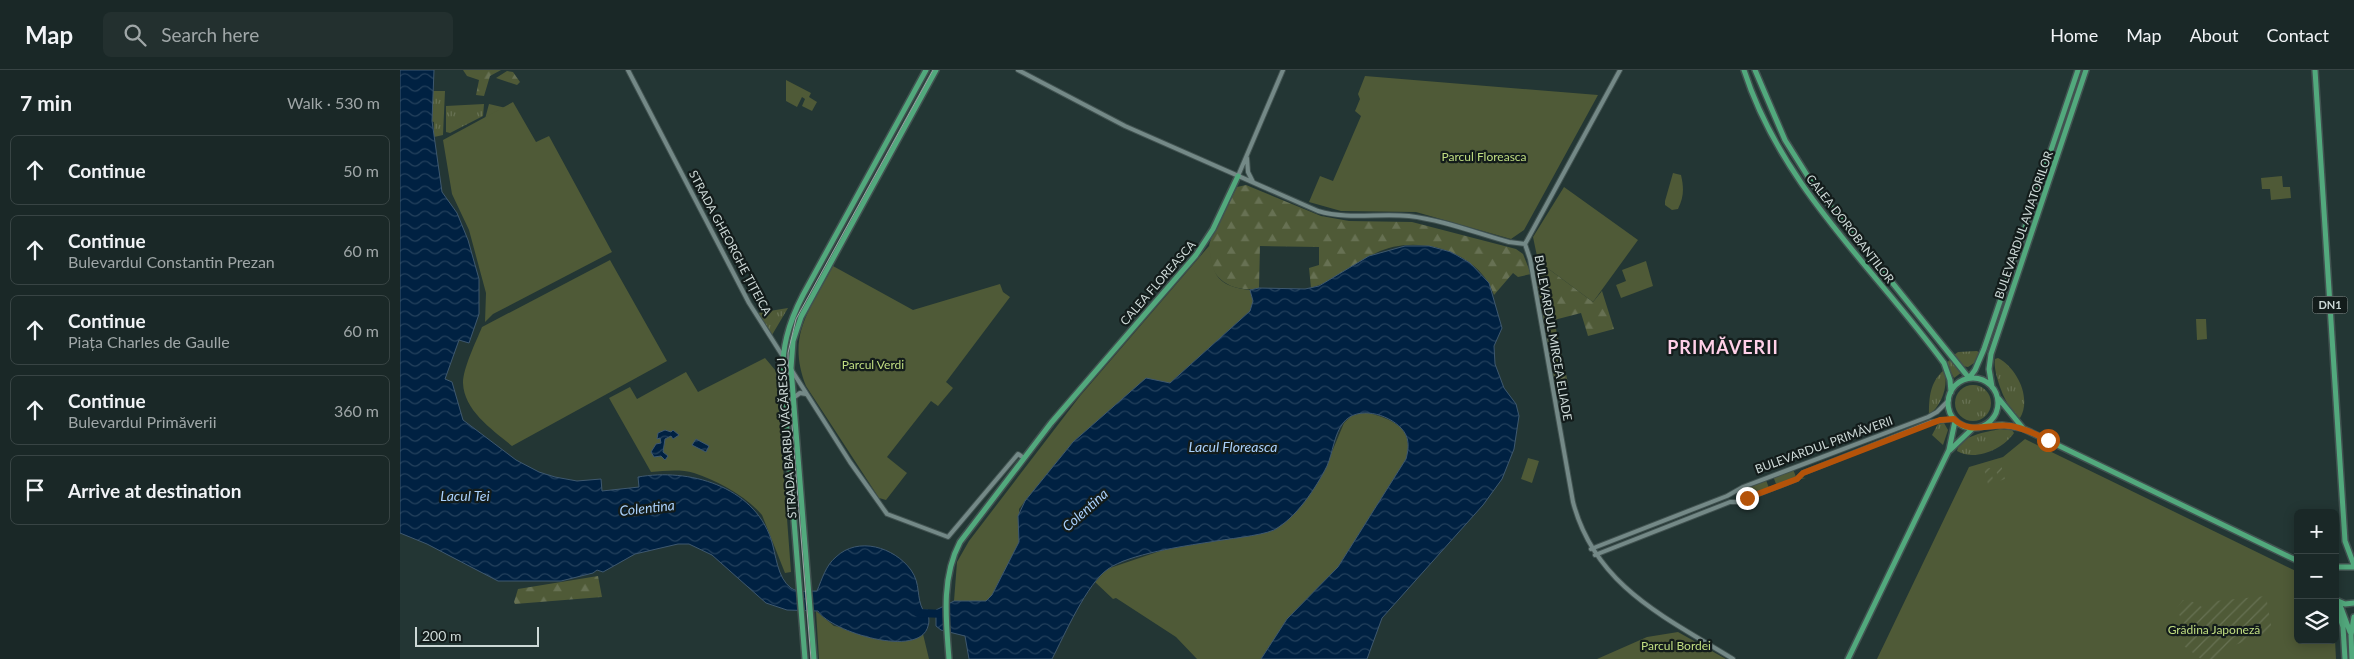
<!DOCTYPE html>
<html lang="en">
<head>
<meta charset="utf-8">
<style>
  :root { --surface:#1a2827; --page:#23302f; --text:#f1f3f6; --muted:#9fa6a7; --line:#384444 }
  body { margin:0; font-family:Lato,sans-serif; background:var(--page); color:var(--text) }
  .controls { position:absolute; right:15px; bottom:15px; display:grid; overflow:hidden; border-radius:8px; box-shadow:0 2px 12px #0003 }
  .controls button { width:45px; height:45px; display:grid; place-items:center; padding:0; border:0; border-bottom:1px solid var(--line); background:var(--surface); color:var(--text); font:25px sans-serif }
  .scale { position:absolute; left:15px; bottom:12px; width:124px; box-sizing:border-box; padding-left:5px; border:2px solid #cdd9d7; border-top:0; font-size:14px; line-height:18px; white-space:nowrap; color:#cdd9d7; -webkit-text-stroke:4px #131c1b; paint-order:stroke }
  .stop { position:absolute; width:15px; height:15px; margin:-11px; border:4px solid #b45309; border-radius:50%; background:#fff }
  .stop.end { background:#b45309; border-color:#fff; box-shadow:0 1px 5px #0008 }
  .list { margin:0; padding:0; list-style:none }
  h2 { display:flex; justify-content:space-between; align-items:center; height:65px; margin:0; padding:0 20px; font-size:21px }
  h2 small { font-size:16px; font-weight:400; color:var(--muted) }
  .list li { display:grid; grid-template-columns:32px 1fr auto; gap:15px; align-items:center; box-sizing:border-box; height:70px; margin:0 10px 10px; padding:0 10px; border:1px solid var(--line); border-radius:8px }
  .list b { display:block; font-size:19px; white-space:nowrap }
  .list p { margin:0; font-size:16px; white-space:nowrap; color:var(--muted) }
  .list em { font-size:16px; font-style:normal; color:var(--muted) }
  .icon { flex:none; width:28px; height:28px; fill:none; stroke:currentColor; stroke-width:2; stroke-linecap:round; stroke-linejoin:round }
  .map { position:relative; flex:none; width:1954px; height:589px; overflow:hidden }
  header { display:flex; align-items:center; gap:30px; box-sizing:border-box; height:70px; padding:0 25px; background:var(--surface); border-bottom:1px solid var(--line) }
  header strong { font-size:24px }
  nav { display:flex; gap:28px; margin-inline-start:auto; font-size:18px }
  .search { width:350px; height:45px; background:var(--page); display:flex; align-items:center; gap:12px; box-sizing:border-box; padding:0 18px; border-radius:8px; color:var(--muted); font-size:19px }
  main { display:flex }
  aside { flex:1; background:var(--surface) }
  .map>svg:first-child { display:block }
  .grass { fill:url(#grass-tufts) }
  .forest { fill:url(#forest-firs) }
  .park { fill:#4f5a37 }
  .garden { fill:url(#garden-furrows) }
  .water { fill:url(#water-waves); stroke:#3e586f }
  .lines { fill:none; stroke-linecap:round; stroke-linejoin:round }
  .river { stroke:#002142; stroke-width:8 }
  .minor-casing { stroke:#415250; stroke-width:6 }
  .major-casing { stroke:#415250; stroke-width:8 }
  .minor { stroke:#748987; stroke-width:4 }
  .major { stroke:#52a97d; stroke-width:5 }
  .tram { stroke:#9ba9a7; stroke-width:1 }
  .route { stroke:#b45309; stroke-width:6 }
  .labels { text-anchor:middle; stroke-width:4.5; stroke-linejoin:round; paint-order:stroke }
  .shield { fill:#131c1b; stroke:#95a09f; stroke-width:1 }
  .shield-label { font-size:11px; font-weight:bold; fill:#cdd9d7 }
  .park-label { font-size:12px; fill:#c1de82; stroke:#131c1b }
  .street-label { font-size:12px; fill:#cdd9d7; stroke:#131c1b }
  .water-label { font-size:14px; font-style:italic; fill:#aad1fc; stroke:#131c1b }
  .district-label { font-size:18px; font-weight:bold; letter-spacing:1px; fill:#ffd0e8; stroke:#131c1b }
</style>
</head>
<body>
<header>
<strong>Map</strong>
<div class="search"><svg class="icon" aria-label="search" viewBox="0 0 24 24"><circle cx="10" cy="10" r="6"/><path d="M15 15l6 6"/></svg>Search here</div>
<nav><a>Home</a><a>Map</a><a>About</a><a>Contact</a></nav>
</header>
<main>
<aside>
<h2>7 min<small>Walk · 530 m</small></h2>
<ul class="list">
<li><svg class="icon" aria-label="ahead" viewBox="0 0 24 24"><path d="M12 20V5M6 11l6-6 6 6"/></svg><div><b>Continue</b></div><em>50 m</em></li>
<li><svg class="icon" aria-label="ahead" viewBox="0 0 24 24"><path d="M12 20V5M6 11l6-6 6 6"/></svg><div><b>Continue</b><p>Bulevardul Constantin Prezan</p></div><em>60 m</em></li>
<li><svg class="icon" aria-label="ahead" viewBox="0 0 24 24"><path d="M12 20V5M6 11l6-6 6 6"/></svg><div><b>Continue</b><p>Piața Charles de Gaulle</p></div><em>60 m</em></li>
<li><svg class="icon" aria-label="ahead" viewBox="0 0 24 24"><path d="M12 20V5M6 11l6-6 6 6"/></svg><div><b>Continue</b><p>Bulevardul Primăverii</p></div><em>360 m</em></li>
<li><svg class="icon" aria-label="arrive" viewBox="0 0 24 24"><path d="M6 21V4h12l-3 4 3 4H6"/></svg><div><b>Arrive at destination</b></div></li>
</ul>
</aside>
<div class="map">
<svg width="1954" height="589" viewBox="0 0 1954 589">
  <defs>
    <pattern id="grass-tufts" width="24" height="20" patternUnits="userSpaceOnUse" patternTransform="scale(1.25)"><rect width="24" height="20" fill="#4f5a37"/><path d="M3 7l-1-3M5 7V3M7 7l1-3M15 17l-1-3M17 17v-4M19 17l1-3" fill="none" stroke="#677153"/></pattern>
    <pattern id="forest-firs" width="22" height="20" patternUnits="userSpaceOnUse" patternTransform="scale(1.25)"><rect width="22" height="20" fill="#4f5a37"/><path d="M5 1l3.5 6h-7zM16 11l3.5 6h-7z" fill="#677153"/></pattern>
    <pattern id="garden-furrows" width="10" height="10" patternUnits="userSpaceOnUse" patternTransform="scale(1.25)"><rect width="10" height="10" fill="#4f5a37"/><path d="M-1 1l2-2M0 10L10 0M9 11l2-2" fill="none" stroke="#677153"/></pattern>
    <pattern id="water-waves" width="16" height="10" patternUnits="userSpaceOnUse" patternTransform="scale(1.25)"><rect width="16" height="10" fill="#002142"/><path d="M0 5q4-4 8 0t8 0" fill="none" stroke="#24415d"/></pattern>
  </defs>
  <rect width="100%" height="100%" fill="#233634"/>
  <path class="grass" d="M33,21H45L43,65L34,67V52L31,51Z
    M84,34L83,46L50,63L46,62V36Z
    M89,34L106,38L85,49Z
    M388,238L372,265L358,243Z
    M1577,281L1580,283L1577,291L1568,297L1562,296L1554,285L1558,282Z
    M1598,288C1617,298 1632,328 1620,348C1608,344 1592,302 1595,289Z
    M1551,289L1562,302L1554,308L1546,293Z
    M1544,300C1549,315 1542,335 1529,345C1529,327 1530,312 1544,300Z
    M1555 333a18 18 0 1 1 36 0a18 18 0 1 1-36 0Z
    M1539,352L1544,353L1548,360L1543,375L1532,365Z
    M1600,359L1612,360L1614,363C1603,379 1575,392 1557,381C1560,365 1587,362 1600,359Z"/>
  <path class="forest" d="M63,0H101L90,6L84,26L76,25L79,10L67,6Z
    M107,1L113,2L120,12L117,15L96,8Z
    M846,115L921,146L949,151L1012,152L1116,179L1123,184L1131,204L1118,207L1113,203L1094,225C1079,180 1015,163 976,183C954,194 935,211 911,218L909,198L919,195V177L860,176L859,218C832,224 806,207 809,177C810,165 831,129 837,117Z
    M1138,191L1193,232L1202,221L1214,259L1188,266L1181,243L1154,250L1168,313L1155,316L1135,204Z
    M198,506L202,527L115,534L114,532L118,519Z"/>
  <path class="park" d="M965,6L1198,25L1124,160L1111,169L1016,142L941,141L909,132L920,106L933,111L961,46L955,41L960,29L958,24Z
    M386,10L411,23L409,27L417,32L412,41L402,36L405,29L402,27L397,37L386,31Z
    M113,32L136,72L149,66L212,182L93,244L85,252L86,223L69,160L52,124L43,70Z
    M1273,103L1281,105C1284,118 1284,127 1278,139L1272,140L1265,135V131Z
    M1882,106L1883,117H1890L1891,128L1871,130L1870,119H1862L1861,108Z
    M1164,117L1238,170L1193,232L1138,191L1133,167Z
    M809,176C813,207 818,216 850,220L853,231L850,241L770,313L746,309L673,372L625,431L619,439V472L592,525L586,532L554,531L557,492L569,471L680,326Z
    M210,190L267,291L112,376C93,360 64,341 63,313C63,298 76,272 82,257Z
    M1246,191L1253,216L1221,228L1216,215L1226,211L1222,200Z
    M433,196L513,240L600,214L603,222L610,227L546,312L553,318L538,336L531,331L487,387L507,403L486,430L479,428L406,316C386,265 410,240 433,196Z
    M1796,249H1806L1807,269L1797,270Z
    M365,288L376,301L391,502L385,503L362,445C346,426 318,411 294,403C280,399 265,401 251,402L209,328L230,317L237,329L286,302L298,322Z
    M965,342C992,349 1015,357 1006,389L938,497L887,549L861,589H797L776,567L716,528L713,529L695,512L707,499L763,480L874,460L891,446L905,429L926,396L944,353L951,346Z
    M1625,369L1898,502V570H1935L1936,589H1477L1569,397L1603,387Z
    M1128,388L1139,391L1132,413L1121,409Z
    M1393,399L1396,407L1406,408L1376,414L1373,406Z
    M1366,410L1369,418L1348,426L1345,418Z
    M416,541L434,556L518,568L523,564L529,589H419Z
    M1278,562L1326,589H1197L1247,567Z"/>
  <path class="garden" d="M1601,395L1605,409L1599,411L1595,396Z
    M1590,398L1594,413L1588,414L1584,399Z
    M1866,526L1872,561L1835,575L1817,589H1801L1780,573L1789,562L1776,539L1783,530H1789L1802,537L1816,531Z"/>
  <path class="water" d="M0,0H34L32,51L42,122L57,143L68,170L79,209V244L69,273L59,270L45,309L52,312L63,350L116,390L139,402L155,407L177,411L201,409L202,421L239,417L238,407C289,398 353,416 371,469C376,484 377,508 391,518C398,523 409,521 417,521C422,509 426,495 436,487C458,466 494,477 511,500C521,514 516,527 523,540H528C528,545 530,551 528,556C520,589 431,562 418,541L387,540L366,533L312,485L289,474H278L235,484L203,502L197,500L193,503L161,511H98L27,474L0,463Z
    M1005,176H1029L1051,182L1070,193L1089,213L1102,258L1094,276L1095,294L1104,318L1116,334L1119,346L1114,379L1102,409L1083,435L982,548L967,589H861L887,549L938,497L1006,389C1009,378 1010,367 1001,358C988,344 957,335 943,353C934,365 933,382 927,396C916,418 896,448 874,460C860,466 826,469 810,472C784,476 729,484 708,499C687,513 664,566 652,589H569L565,566L541,560L536,556V540L554,531H586L592,525L619,472L618,446L625,431L673,372L746,308L770,313L850,241L853,231L850,220L859,218L905,219L919,216L969,186Z
    M265,360L271,362L273,360L279,365L273,369L271,366L265,369L263,382L268,386L265,390L261,386L254,387L251,382L256,374L261,373L260,368L257,369L258,363Z
    M296,369L309,376L306,382L292,375Z"/>
  <g class="lines">
    <path class="river" d="M518,543L546,544"/>
    <defs>
      <path id="minor" d="M228,0L349,233L450,392L487,444L548,467L618,384L624,388
        M618,0L725,56L918,141C948,150 978,143 1009,146C1043,150 1076,163 1109,172L1125,174
        M847,88L848,102L853,112
        M838,106L883,0
        M1125,174L1130,189L1173,432C1195,516 1265,547 1333,589
        M1125,174L1220,0
        M393,328L400,323L406,324
        M1191,479L1327,426L1343,417L1528,347L1537,342L1549,330
        M1195,485L1330,432H1338L1397,409L1403,403L1531,352L1554,349"/>
      <path id="major" d="M1344,0C1381,116 1474,198 1544,293L1550,310L1551,322
        M1355,0L1385,70L1412,113L1569,308
        M1915,0L1945,471L1954,495
        M1569,308L1575,300L1584,279L1678,0
        M1548 333a25 25 0 1 1 50 0a25 25 0 1 1-50 0Z
        M1592,317L1589,299L1591,284L1686,0
        M1599,329L1622,357
        M1585,356L1602,355L1622,358L1898,491
        M1550,380L1573,358
        M1935,497H1954
        M1935,531L1943,557L1945,589
        M1938,531L1945,534L1954,533
        M1940,535L1950,562
        M405,589L383,312C381,279 388,254 403,225L526,0
        M414,589L391,298L393,271L401,247L536,0
        M549,589C546,550 541,508 560,472L651,353L796,185L813,159L838,106
        M1448,589L1549,380L1555,351
        M1952,589L1951,565L1954,547"/>
    </defs>
    <use href="#minor" class="minor-casing"/>
    <use href="#major" class="major-casing"/>
    <use href="#minor" class="minor"/>
    <use href="#major" class="major"/>
    <path class="tram" d="M411,589L388,306V283L396,249L533,0"/>
  </g>
  <g class="lines">
    <path class="route" d="M1347,428L1397,409L1403,403L1540,350L1554,349C1569,365 1591,353 1611,356C1624,358 1635,364 1648,370"/>
  </g>
  <g class="labels">
    <rect class="shield" x="1912.5" y="226.5" width="35" height="17" rx="4"/>
    <g class="shield-label">
      <text x="1930" y="239">DN1</text>
    </g>
    <g class="park-label">
      <text x="1084" y="91">Parcul Floreasca</text>
      <text x="473" y="299">Parcul Verdi</text>
      <text x="1814" y="564">Grădina Japoneză</text>
      <text x="1276" y="580">Parcul Bordei</text>
    </g>
    <g class="street-label">
      <text transform="translate(1624 155) rotate(-71)" y="4">BULEVARDUL AVIATORILOR</text>
      <text transform="translate(1450 159) rotate(52)" y="4">CALEA DOROBANȚILOR</text>
      <text transform="translate(330 173) rotate(62)" y="4">STRADA GHEORGHE ȚIȚEICA</text>
      <text transform="translate(758 213) rotate(-49)" y="4">CALEA FLOREASCA</text>
      <text transform="translate(1153 268) rotate(80)" y="4">BULEVARDUL MIRCEA ELIADE</text>
      <text transform="translate(387 368) rotate(-94)" y="4">STRADA BARBU VĂCĂRESCU</text>
      <text transform="translate(1424 375) rotate(-20)" y="4">BULEVARDUL PRIMĂVERII</text>
    </g>
    <g class="water-label">
      <text x="833" y="382">Lacul Floreasca</text>
      <text x="65" y="431">Lacul Tei</text>
      <text transform="translate(247 438) rotate(-6)" y="5">Colentina</text>
      <text transform="translate(685 440) rotate(-42)" y="5">Colentina</text>
    </g>
    <g class="district-label">
      <text x="1323" y="284">PRIMĂVERII</text>
    </g>
  </g>
</svg>
<div class="controls">
<button>+</button>
<button>−</button>
<button><svg class="icon" aria-label="layers" viewBox="0 0 24 24"><path d="M12 4l9 5-9 5-9-5zM3 14l9 5 9-5"/></svg></button>
</div>
<div class="scale">200 m</div>
<div class="stop" style="left:1648px;top:370px"></div>
<div class="stop end" style="left:1347px;top:428px"></div>
</div>
</main>
</body>
</html>
